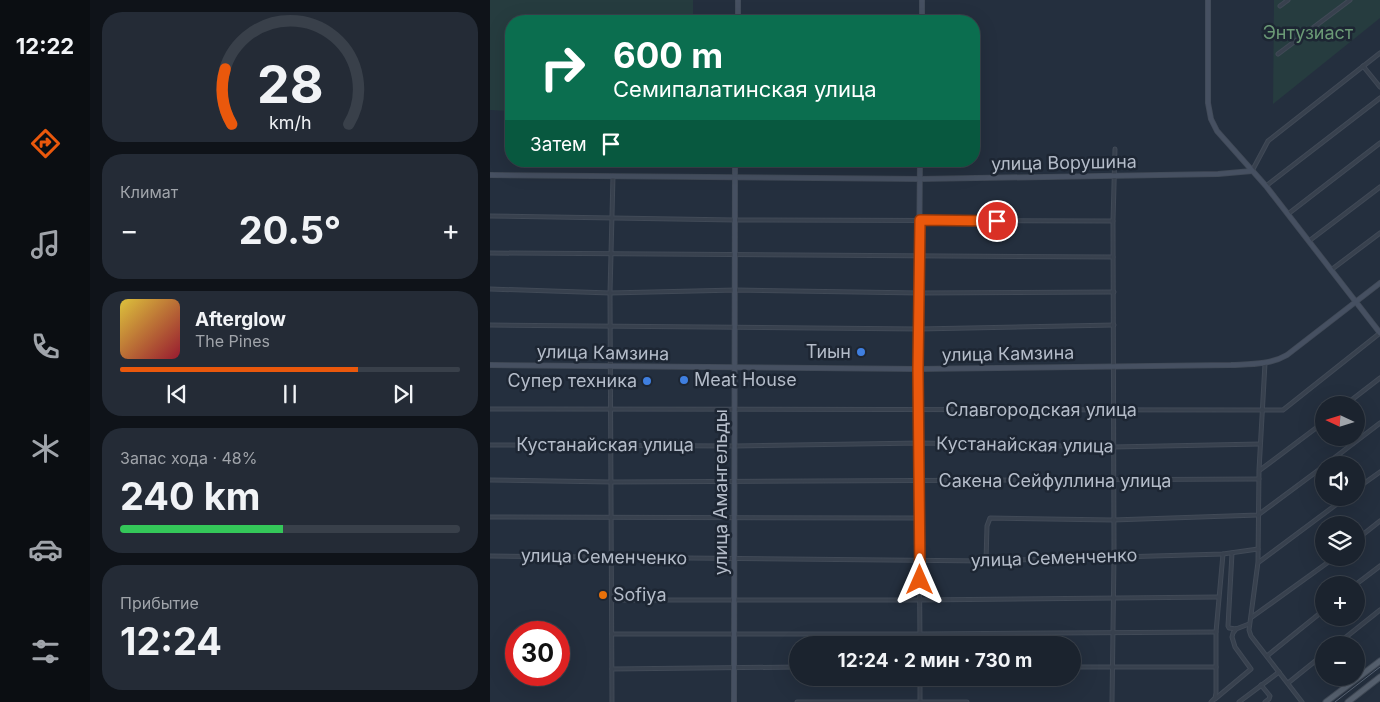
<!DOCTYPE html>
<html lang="ru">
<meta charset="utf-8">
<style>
body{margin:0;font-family:Inter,sans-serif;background:#242b36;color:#f1f3f6;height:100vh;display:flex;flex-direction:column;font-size:19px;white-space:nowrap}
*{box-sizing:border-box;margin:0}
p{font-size:16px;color:#a0a4aa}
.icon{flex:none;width:28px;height:28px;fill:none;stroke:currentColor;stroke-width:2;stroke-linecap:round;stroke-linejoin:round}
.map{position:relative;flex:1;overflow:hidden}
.panel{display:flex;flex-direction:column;gap:12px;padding:12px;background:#0f1319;width:400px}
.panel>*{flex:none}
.banner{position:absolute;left:15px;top:15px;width:475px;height:152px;border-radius:20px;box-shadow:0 5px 20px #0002,0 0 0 1px #39404a;background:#0b6e4f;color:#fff;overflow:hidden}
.needle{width:32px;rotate:274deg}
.tools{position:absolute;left:825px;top:396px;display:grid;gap:10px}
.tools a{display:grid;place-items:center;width:50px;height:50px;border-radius:50%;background:#1b232e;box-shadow:0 5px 20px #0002,0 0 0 1px #39404a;font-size:25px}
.speed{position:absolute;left:15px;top:621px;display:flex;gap:10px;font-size:25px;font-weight:700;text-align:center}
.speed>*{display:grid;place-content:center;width:65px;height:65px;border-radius:50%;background:#1b232e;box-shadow:0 5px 20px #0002,0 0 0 1px #39404a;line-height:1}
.speed .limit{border:8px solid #d22;background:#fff;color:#111}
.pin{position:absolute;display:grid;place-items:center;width:42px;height:42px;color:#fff;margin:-21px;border:2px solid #fff;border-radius:50%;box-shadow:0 1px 5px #0007}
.me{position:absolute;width:55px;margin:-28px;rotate:0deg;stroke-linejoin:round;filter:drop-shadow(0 0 4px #0008)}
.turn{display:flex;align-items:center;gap:18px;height:105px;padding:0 25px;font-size:22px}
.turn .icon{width:65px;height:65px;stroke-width:2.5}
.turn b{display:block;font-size:35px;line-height:42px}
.then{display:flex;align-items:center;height:48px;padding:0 25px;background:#0003;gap:10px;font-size:19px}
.big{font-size:38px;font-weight:700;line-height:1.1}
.panel .card{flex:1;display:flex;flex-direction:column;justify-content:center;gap:8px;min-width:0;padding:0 18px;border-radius:20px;background:#242b36}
.panel .dial{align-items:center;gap:0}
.dial svg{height:130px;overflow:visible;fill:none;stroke:#39404a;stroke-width:7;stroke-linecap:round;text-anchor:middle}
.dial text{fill:#f1f3f6;stroke:none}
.song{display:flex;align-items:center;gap:15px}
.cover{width:60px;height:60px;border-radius:8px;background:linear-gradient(135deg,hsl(50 70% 55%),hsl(350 70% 35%))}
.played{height:5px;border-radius:2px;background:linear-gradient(90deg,#ea580c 70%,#39404a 70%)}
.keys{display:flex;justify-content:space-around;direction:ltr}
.heat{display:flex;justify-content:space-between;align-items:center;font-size:28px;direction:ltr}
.charge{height:8px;border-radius:4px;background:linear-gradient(90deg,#34c759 48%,#39404a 0)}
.trip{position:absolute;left:299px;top:636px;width:292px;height:50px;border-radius:25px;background:#1b232e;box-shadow:0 5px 20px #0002,0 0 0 1px #39404a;font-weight:700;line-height:50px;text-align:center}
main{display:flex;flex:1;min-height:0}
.menu{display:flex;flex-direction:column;width:90px;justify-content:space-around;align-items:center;background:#0b0e12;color:#a0a4aa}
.menu .icon{width:35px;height:35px}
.menu .on{color:#ea580c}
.menu b{font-size:22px;color:#f1f3f6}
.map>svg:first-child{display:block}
.green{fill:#263c3f}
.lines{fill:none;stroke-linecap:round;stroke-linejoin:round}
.street-casing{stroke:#414a57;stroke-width:5}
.secondary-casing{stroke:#414a57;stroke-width:6}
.primary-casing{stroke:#414a57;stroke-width:7}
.street{stroke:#38414e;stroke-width:3}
.secondary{stroke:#465061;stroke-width:4.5}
.primary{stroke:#56606e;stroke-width:5}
.tram{stroke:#5a6575;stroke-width:1}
.route-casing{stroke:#983908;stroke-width:12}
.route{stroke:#ea580c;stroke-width:9}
.shop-dot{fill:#3f7fe0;stroke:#1d2633;stroke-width:2}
.food-dot{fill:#e8710a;stroke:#1d2633;stroke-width:2}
.labels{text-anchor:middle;stroke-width:5;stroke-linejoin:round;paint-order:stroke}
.park-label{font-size:18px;fill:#6b9a76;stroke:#1d2633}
.street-label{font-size:18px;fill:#b4bcc9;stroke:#1d2633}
.poi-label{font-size:18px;fill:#b4bcc9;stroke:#1d2633;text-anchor:end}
</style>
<main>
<nav class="menu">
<b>12:22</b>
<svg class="icon on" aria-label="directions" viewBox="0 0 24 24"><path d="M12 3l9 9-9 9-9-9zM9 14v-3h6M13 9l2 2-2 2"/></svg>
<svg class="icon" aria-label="music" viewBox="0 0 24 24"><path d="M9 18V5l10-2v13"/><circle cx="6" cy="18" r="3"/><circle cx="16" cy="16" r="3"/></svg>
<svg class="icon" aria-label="phone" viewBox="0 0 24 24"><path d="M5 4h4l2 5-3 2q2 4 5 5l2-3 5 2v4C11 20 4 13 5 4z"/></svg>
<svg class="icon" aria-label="climate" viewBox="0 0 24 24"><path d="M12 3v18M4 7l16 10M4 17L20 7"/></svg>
<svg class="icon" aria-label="car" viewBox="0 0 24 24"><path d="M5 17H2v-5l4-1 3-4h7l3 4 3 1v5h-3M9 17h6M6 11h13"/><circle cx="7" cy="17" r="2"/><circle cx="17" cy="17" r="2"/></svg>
<svg class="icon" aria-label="filters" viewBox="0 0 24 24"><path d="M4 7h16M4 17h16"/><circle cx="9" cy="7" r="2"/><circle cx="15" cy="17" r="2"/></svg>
</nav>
<section class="panel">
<div class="card dial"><svg viewBox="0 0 100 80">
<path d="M14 69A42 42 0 1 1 86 69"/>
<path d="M14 69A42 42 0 0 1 10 35" stroke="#ea580c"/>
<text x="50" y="56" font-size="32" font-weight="700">28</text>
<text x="50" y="72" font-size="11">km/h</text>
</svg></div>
<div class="card"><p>Климат</p>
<div class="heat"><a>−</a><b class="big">20.5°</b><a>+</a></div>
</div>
<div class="card">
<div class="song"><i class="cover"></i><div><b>Afterglow</b><p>The Pines</p></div></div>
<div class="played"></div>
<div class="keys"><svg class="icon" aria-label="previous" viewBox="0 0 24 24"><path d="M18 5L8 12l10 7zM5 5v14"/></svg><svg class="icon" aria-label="pause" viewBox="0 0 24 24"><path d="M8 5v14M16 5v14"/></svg><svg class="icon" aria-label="next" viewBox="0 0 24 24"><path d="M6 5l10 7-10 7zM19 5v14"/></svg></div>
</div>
<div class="card"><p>Запас хода · 48%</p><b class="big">240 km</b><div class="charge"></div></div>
<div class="card"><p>Прибытие</p><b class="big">12:24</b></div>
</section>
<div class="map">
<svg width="890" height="702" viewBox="0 0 890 702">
<rect width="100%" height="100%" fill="#242f3e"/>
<!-- green -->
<g class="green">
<path d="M0,0H203V21H21V111L0,110Z"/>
<path d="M784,0H890V18L783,104Z"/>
</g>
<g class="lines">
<defs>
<g id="street">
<path d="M790,6L798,0"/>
<path d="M788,54L860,0"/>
<path d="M873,66L890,87"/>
<path d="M762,171L778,141L890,53"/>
<path d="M776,186L890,98"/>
<path d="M798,214L890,143"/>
<path d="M0,216L245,220L623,221"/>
<path d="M819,241L890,187"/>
<path d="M0,253L623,257"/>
<path d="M841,270L890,233"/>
<path d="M0,289L120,293L246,290L429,293L624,292"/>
<path d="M0,325L429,329L624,325"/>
<path d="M775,363L769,470L768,562L759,630L761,636L812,702"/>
<path d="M428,369L430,645"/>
<path d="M855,405L890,378"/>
<path d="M0,409L793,410L890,333"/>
<path d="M0,445L245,446L430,443L623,447L770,444"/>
<path d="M835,465L890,423"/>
<path d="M770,470L834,422"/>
<path d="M0,480L121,482L769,479"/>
<path d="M866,489L890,472"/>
<path d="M0,517L430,518"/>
<path d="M866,540L890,521"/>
<path d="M742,553L738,626L739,628L746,629L759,624"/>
<path d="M0,556L496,561L733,554L768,549"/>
<path d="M496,561L497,526L500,518L623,520L768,515L834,466"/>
<path d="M769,562L855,498"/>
<path d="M865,585L890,566"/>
<path d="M122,600H430L728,597"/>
<path d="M762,617L844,558"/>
<path d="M122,634H430L726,632"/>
<path d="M846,645L890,610"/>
<path d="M777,656L834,610"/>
<path d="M582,667H726"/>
<path d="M122,669L308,667"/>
<path d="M430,678V702"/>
<path d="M798,683L834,654"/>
<path d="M771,685L780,696L779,699L775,702"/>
<path d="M725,699L761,669L745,647L742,637L743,633L746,629"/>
<path d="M122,702L120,293L123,176"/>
<path d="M307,702H477"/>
<path d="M622,702L624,556L623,221L625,149"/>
<path d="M721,702L725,698L726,693V632L733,554"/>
<path d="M749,702L789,672"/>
</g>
<g id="secondary">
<path d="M718,0V103L721,119L727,131L776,186L890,333"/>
<path d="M248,21V0"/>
<path d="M432,21V0"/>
<path d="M0,175L430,179L728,174L762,171"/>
<path d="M0,365L428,369L741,365C760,364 780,365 797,355L890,283"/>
<path d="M428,369L430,161"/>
<path d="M244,702L245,161"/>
</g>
<g id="primary">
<path d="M836,702L890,661"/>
<path d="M858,702L890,677"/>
</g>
</defs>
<!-- street casing -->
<use href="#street" class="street-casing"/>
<!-- secondary casing -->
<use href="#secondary" class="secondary-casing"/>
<!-- primary casing -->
<use href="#primary" class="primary-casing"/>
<!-- street -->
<use href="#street" class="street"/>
<!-- secondary -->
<use href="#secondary" class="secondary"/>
<!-- primary -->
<use href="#primary" class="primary"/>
<!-- tram -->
<path class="tram" d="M845,702L890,667"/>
</g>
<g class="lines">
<defs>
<path id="route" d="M430,580L428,369L430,220L507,221"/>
</defs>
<!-- route casing -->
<use href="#route" class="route-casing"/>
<!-- route -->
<use href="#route" class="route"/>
</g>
<!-- markers -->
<g class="shop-dot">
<circle cx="371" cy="352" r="5"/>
<circle cx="194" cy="380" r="5"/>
<circle cx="157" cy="381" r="5"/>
</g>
<circle class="food-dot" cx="113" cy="595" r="5"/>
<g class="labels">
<!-- park labels -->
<g class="park-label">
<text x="818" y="39">Энтузиаст</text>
</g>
<!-- street labels -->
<g class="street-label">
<text transform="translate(574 163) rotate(-1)" y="6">улица Ворушина</text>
<text transform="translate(113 353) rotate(1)" y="6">улица Камзина</text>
<text transform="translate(518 354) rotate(-1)" y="6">улица Камзина</text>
<text x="551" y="416">Славгородская улица</text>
<text x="115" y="451">Кустанайская улица</text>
<text transform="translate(535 445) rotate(1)" y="6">Кустанайская улица</text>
<text x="565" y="487">Сакена Сейфуллина улица</text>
<text transform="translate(231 492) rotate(-90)" y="6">улица Амангельды</text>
<text transform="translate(114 557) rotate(1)" y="6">улица Семенченко</text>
<text transform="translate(564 558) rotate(-2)" y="6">улица Семенченко</text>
</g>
<!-- poi labels -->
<g class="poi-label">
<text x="361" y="358">Тиын</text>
<text x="204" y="386" text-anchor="start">Meat House</text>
<text x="147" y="387">Супер техника</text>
<text x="123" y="601" text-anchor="start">Sofiya</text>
</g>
</g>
</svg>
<div class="tools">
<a><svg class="needle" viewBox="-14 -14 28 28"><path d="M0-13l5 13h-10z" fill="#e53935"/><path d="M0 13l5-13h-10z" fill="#a0a4aa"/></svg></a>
<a><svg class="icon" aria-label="sound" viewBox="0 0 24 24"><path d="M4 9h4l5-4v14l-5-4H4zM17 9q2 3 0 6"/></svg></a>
<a><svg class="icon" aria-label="layers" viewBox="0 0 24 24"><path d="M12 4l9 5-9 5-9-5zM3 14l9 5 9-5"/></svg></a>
<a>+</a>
<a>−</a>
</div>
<div class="speed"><div class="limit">30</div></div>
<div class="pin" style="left:507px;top:221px;background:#d93025"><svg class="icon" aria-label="arrive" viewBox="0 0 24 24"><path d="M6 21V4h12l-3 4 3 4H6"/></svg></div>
<svg class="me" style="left:430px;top:580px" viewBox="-20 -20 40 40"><path d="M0-17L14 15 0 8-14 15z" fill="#ea580c" stroke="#fff" stroke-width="4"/></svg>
<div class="trip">12:24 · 2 мин · 730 m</div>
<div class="banner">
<div class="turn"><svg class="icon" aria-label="right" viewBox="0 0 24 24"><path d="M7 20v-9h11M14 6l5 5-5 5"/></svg><div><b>600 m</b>Семипалатинская улица</div></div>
<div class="then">Затем<svg class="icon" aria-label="arrive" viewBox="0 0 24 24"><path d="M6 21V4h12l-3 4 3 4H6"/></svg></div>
</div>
</div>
</main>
